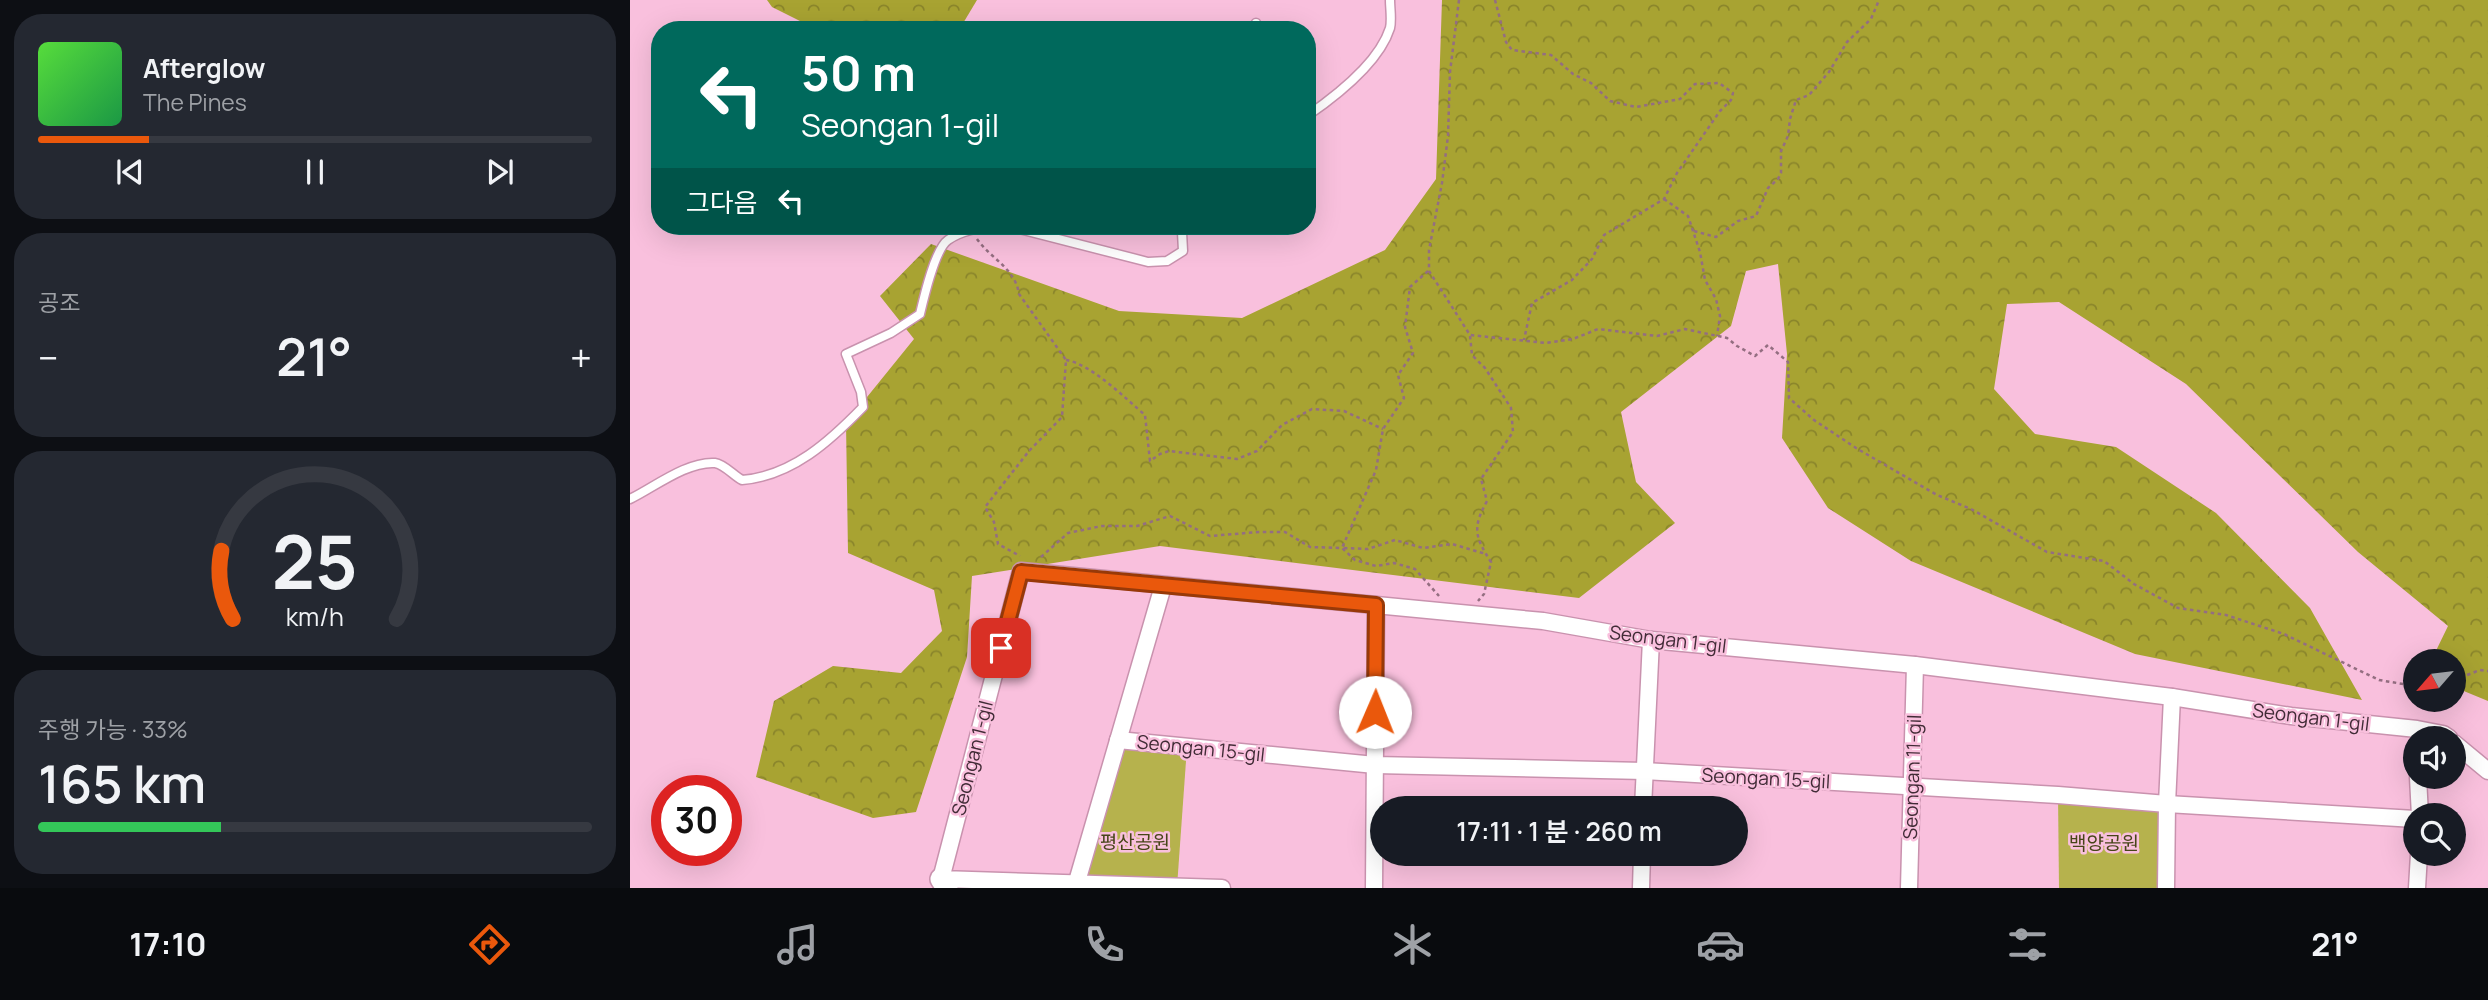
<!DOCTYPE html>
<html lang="ko">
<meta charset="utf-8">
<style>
body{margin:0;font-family:Manrope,"Noto Sans KR",sans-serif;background:#242831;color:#f1f3f6;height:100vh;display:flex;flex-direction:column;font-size:26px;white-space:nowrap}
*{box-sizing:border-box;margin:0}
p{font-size:23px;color:#9ea1a6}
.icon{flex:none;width:38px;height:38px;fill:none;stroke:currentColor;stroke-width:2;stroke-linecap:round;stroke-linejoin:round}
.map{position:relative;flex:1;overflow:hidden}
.panel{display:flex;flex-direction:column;gap:14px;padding:14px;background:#0d0f14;width:630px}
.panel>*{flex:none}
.banner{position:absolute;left:21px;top:21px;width:665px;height:214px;border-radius:28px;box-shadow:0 7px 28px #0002;background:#00695c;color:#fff;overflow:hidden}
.needle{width:46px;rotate:242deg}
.fabs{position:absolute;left:1773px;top:649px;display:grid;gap:14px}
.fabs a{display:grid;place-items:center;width:63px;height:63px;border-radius:50%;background:#171b24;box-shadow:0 7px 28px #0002;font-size:35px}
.speed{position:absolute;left:21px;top:775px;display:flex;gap:14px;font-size:35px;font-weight:700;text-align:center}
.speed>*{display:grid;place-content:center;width:91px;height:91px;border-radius:50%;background:#171b24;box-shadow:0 7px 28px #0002;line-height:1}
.speed .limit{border:10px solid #d22;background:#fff;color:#111}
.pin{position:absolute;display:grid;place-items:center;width:60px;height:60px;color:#fff;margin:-30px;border-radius:14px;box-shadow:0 4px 10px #0006}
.me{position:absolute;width:77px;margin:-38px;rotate:1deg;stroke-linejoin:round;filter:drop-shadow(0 0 5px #0008)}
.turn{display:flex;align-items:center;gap:24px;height:147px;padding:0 35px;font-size:32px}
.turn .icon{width:91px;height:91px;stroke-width:2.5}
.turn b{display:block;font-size:49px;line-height:60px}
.then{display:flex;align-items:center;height:66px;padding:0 35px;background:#0003;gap:14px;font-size:26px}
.big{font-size:52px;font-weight:600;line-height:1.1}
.panel .card{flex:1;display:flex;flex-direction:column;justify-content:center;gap:10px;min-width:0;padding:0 24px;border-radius:28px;background:#242831}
.panel .dial{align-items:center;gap:0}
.dial svg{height:182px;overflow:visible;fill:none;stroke:#363941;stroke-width:7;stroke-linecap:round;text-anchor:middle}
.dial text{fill:#f1f3f6;stroke:none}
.song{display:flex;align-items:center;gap:21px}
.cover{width:84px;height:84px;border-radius:10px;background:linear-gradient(135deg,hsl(110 70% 55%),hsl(140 70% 35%))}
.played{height:7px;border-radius:4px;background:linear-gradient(90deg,#ea580c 20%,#363941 20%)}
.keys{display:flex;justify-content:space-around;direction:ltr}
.heat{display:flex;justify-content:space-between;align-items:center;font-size:38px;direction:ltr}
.charge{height:10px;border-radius:5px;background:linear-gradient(90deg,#34c759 33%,#363941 0)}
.trip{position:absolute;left:740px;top:796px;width:378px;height:70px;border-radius:35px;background:#171b24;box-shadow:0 7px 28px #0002;font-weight:600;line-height:70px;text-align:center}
.tab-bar{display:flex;height:112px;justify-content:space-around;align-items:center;background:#090b0e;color:#9ea1a6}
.tab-bar .icon{width:49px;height:49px}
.tab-bar .on{color:#ea580c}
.tab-bar b{font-size:32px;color:#f1f3f6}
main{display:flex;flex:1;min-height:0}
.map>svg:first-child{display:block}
.forest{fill:url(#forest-crowns)}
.green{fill:#b6b24d}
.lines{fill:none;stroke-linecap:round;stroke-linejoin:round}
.lane-casing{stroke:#c992ae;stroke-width:11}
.street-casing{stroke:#c992ae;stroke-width:19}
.secondary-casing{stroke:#c992ae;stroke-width:24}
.path{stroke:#946e81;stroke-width:2.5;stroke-dasharray:3.5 3.5;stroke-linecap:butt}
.lane{stroke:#fff;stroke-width:8}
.street{stroke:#fff;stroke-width:16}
.secondary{stroke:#fff;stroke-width:21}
.route-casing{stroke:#983908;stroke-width:18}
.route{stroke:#ea580c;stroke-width:12}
.labels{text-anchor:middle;stroke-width:5;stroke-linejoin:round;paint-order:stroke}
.street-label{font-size:19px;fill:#412b36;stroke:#f9c0dd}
.park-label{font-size:19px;fill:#474518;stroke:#f9c0dd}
</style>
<main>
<section class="panel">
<div class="card">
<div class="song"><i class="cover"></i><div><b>Afterglow</b><p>The Pines</p></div></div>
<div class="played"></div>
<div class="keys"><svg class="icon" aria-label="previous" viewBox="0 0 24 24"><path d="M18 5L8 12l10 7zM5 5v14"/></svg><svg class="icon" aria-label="pause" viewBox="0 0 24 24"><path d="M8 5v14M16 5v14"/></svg><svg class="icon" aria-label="next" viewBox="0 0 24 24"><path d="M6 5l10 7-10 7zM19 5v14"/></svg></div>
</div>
<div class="card"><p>공조</p>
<div class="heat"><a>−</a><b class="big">21°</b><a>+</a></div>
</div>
<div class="card dial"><svg viewBox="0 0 100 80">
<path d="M14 69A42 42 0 1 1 86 69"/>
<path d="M14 69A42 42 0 0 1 9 39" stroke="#ea580c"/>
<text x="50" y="56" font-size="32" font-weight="700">25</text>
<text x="50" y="72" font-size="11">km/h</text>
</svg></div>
<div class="card"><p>주행 가능 · 33%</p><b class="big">165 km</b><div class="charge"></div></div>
</section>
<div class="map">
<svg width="1858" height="888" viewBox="0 0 1858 888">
<defs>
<pattern id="forest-crowns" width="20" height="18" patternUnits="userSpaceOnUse" patternTransform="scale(1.75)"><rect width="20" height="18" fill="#a8a332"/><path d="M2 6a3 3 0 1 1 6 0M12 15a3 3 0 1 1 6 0" fill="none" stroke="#8a852b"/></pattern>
</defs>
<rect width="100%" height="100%" fill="#f9c0dd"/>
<!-- forest -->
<g class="forest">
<path d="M137,0H347L329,30H188L142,7Z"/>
<path d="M812,0H1858V701L1824,687V662L1801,661L1818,626L1728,552L1556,384L1429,302L1377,304L1364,389L1405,434L1486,447L1586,513L1680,608L1732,700L1505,654L1281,561L1198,508L1152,438L1157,354L1148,264L1116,271L1101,326L991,412L1006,482L1045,523L949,598L530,546L342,576L337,657L286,812L243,818L126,777L144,701L203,666L271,673L312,631L304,590L218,553L216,423L284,339L250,296L301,244L489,311L612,318L755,250L806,179Z"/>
</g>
<!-- green -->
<g class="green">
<path d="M488,740L557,747L547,887L446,885Z"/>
<path d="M1428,795L1537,804L1536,888H1429Z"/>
</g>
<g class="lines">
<defs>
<g id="lane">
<path d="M626,23V30"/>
<path d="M677,116C706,96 749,63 760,28C762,20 760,8 760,0"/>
<path d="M378,226L518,262L537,261L553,251L552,232L547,226"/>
<path d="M0,499C23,488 57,461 85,463C94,464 104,476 112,480C162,476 200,441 233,407L231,392L216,354L261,333L290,314C294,297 305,249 318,240C332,230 349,228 366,226"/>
</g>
<g id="street">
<path d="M488,740L745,765L1014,771L1428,795L1537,804L1785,819"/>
<path d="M1824,743L1858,771"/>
<path d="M1788,777L1790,816"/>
<path d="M1013,808L1021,640"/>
<path d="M446,885L533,586"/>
<path d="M592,888L311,879L391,571L913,621L1021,640L1285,665L1542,697L1661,716L1787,729L1813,734L1819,738"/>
<path d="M744,888L746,605"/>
<path d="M1011,888L1012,854"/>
<path d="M1279,888L1285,665"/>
<path d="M1536,888L1537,804L1542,697"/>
<path d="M1787,888L1789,854"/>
</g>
<path id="secondary" d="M311,879L317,888"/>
</defs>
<!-- lane casing -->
<use href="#lane" class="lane-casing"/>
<!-- street casing -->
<use href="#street" class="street-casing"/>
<!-- secondary casing -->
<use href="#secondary" class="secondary-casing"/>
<!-- path -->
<g class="path">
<path d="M829,0L820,72L818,136L812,183L799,250V271L840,335L916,343L943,339L968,329L1027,336L1055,329L1097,338L1107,346L1125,356L1138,345L1158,362L1159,398L1184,420L1226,448L1307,495L1341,509L1417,552L1474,561L1504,584L1548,608L1596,615L1654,634L1749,680L1785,686"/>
<path d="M865,0L876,42L882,50L921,55L943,74L961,83L980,101L1006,107L1050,99L1065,84L1089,83L1103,93L1101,100L1090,111L1047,173L1034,199L974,235L962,259L942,280L902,303L894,340"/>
<path d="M1034,199L1058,216L1070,252L1075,280L1086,299L1090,316L1087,336"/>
<path d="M1064,231L1086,237L1108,221L1126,216L1138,188L1148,179L1151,173V151L1158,136L1160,119L1166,100L1179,95L1199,72L1217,42L1241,19L1249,0"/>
<path d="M347,239C361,259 385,268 389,294L436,360L432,417L399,451L355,507L364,522L368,544L390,556"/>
<path d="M798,271L780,287L775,327L783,353L768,375L774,398L753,429L746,470L712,548L738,549L765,540L793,548L822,544L856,554"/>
<path d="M840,336L842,355L855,368L881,408L883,432L851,479L857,501C842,528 845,537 861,562L854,594L848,601"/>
<path d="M436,360C461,364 495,398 515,415L520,461L530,454L539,451L607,459L627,451L652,425L682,409L714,411L753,429"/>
<path d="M411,557L438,533L472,526H507L540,516L580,536L629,532H655L680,547L712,548L725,560L746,566L764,563L785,569L809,596"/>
<path d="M1824,680L1850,670L1858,671"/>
</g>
<!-- lane -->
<use href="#lane" class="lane"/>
<!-- street -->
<use href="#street" class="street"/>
<!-- secondary -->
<use href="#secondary" class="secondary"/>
</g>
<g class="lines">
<defs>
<path id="route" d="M371,648L391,572L746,605L745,712"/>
</defs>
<!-- route casing -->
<use href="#route" class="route-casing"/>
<!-- route -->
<use href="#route" class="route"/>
</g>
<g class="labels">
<!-- street labels -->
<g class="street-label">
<text transform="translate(1038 639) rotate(7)" y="7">Seongan 1-gil</text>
<text transform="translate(1681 717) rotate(7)" y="7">Seongan 1-gil</text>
<text transform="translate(571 748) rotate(6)" y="7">Seongan 15-gil</text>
<text transform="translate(342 758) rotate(-76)" y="7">Seongan 1-gil</text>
<text transform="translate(1282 777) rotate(-88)" y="7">Seongan 11-gil</text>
<text transform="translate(1136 778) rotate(3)" y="7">Seongan 15-gil</text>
</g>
<!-- park labels -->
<g class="park-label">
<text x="505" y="849">평산공원</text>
<text x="1474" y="850">백양공원</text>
</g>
</g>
</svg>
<div class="fabs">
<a><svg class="needle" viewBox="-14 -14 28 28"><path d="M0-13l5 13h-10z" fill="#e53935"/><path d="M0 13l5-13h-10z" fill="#9ea1a6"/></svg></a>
<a><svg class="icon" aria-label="sound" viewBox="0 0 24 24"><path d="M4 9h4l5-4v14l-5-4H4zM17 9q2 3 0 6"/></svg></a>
<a><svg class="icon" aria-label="search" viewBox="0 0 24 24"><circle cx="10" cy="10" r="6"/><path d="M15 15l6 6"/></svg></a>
</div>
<div class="speed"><div class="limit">30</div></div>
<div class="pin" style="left:371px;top:648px;background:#d93025"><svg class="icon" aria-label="arrive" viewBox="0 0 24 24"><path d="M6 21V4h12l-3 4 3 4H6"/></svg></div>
<svg class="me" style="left:745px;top:712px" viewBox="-20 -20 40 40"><circle r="19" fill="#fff"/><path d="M0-13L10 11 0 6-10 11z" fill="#ea580c"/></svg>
<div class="trip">17:11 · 1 분 · 260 m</div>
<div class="banner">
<div class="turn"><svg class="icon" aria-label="left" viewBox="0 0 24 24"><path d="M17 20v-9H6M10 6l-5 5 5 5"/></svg><div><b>50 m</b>Seongan 1-gil</div></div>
<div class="then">그다음<svg class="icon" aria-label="left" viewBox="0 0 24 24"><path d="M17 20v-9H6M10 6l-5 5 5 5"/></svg></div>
</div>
</div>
</main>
<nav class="tab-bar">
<b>17:10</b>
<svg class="icon on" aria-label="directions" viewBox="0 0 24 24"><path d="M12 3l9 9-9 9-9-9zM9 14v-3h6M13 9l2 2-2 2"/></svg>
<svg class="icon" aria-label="music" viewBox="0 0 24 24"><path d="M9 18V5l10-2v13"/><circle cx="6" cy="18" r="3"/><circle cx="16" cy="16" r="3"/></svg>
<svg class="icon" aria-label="phone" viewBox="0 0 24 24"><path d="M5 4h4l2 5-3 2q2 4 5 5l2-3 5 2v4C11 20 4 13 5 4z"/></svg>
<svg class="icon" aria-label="climate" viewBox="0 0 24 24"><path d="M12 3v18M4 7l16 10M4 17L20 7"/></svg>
<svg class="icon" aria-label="car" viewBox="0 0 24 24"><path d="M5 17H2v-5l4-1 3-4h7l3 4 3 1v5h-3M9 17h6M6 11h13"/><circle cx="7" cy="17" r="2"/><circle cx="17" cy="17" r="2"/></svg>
<svg class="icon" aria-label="filters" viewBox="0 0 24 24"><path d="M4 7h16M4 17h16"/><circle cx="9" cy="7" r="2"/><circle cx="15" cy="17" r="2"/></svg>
<b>21°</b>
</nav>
